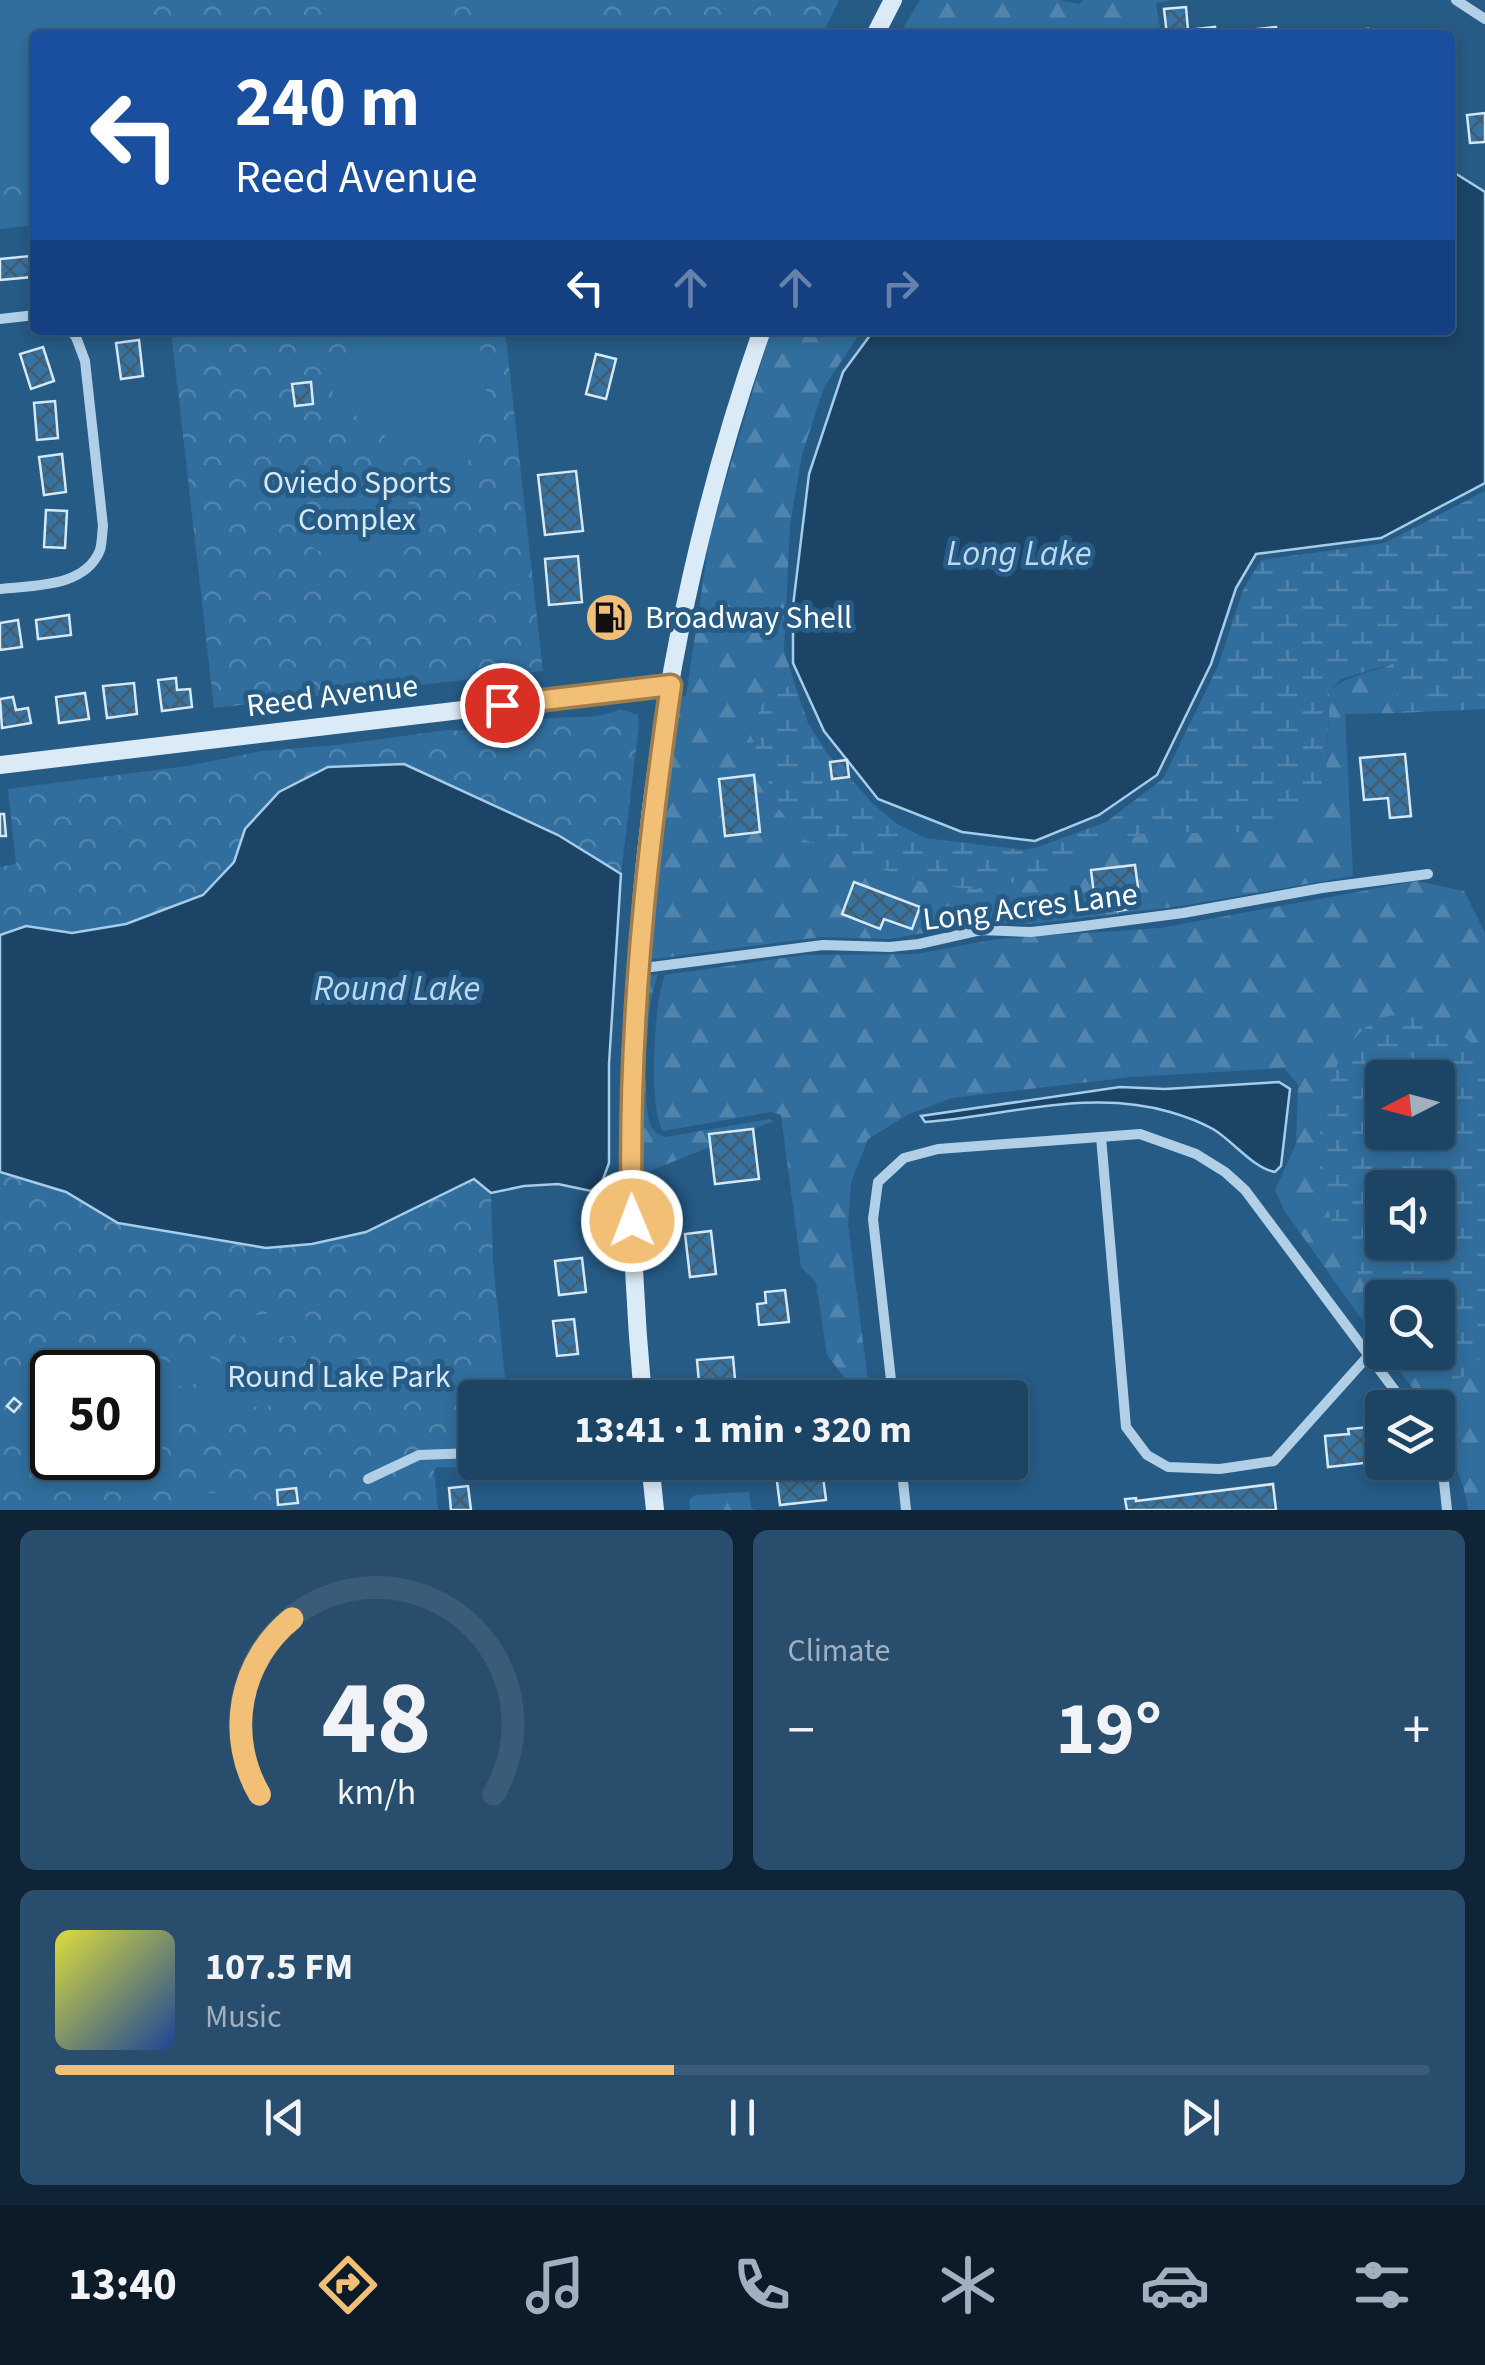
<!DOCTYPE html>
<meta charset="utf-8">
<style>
body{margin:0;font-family:"Source Sans 3",sans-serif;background:#294e6d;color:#f1f3f6;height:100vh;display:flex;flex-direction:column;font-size:38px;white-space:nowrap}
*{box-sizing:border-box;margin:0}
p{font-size:32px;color:#a0b0bf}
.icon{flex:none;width:55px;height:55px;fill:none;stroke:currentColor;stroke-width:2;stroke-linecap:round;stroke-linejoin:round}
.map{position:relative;height:1510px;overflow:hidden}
.side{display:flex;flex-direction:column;gap:20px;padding:20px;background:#0f2537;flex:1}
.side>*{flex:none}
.top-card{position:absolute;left:30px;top:30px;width:1425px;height:305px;border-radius:10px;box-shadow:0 5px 15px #0003,0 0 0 2px #3a5c78;background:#1a4fa0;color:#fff;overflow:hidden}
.needle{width:65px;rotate:264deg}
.tools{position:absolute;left:1365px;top:1060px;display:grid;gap:20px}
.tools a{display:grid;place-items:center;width:90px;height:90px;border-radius:10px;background:#1c4464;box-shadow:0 5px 15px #0003,0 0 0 2px #3a5c78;font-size:50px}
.speed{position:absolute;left:30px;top:1350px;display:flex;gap:20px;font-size:50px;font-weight:700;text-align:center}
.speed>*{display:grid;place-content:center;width:130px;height:130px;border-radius:50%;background:#1c4464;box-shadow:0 5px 15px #0003,0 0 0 2px #3a5c78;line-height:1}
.speed .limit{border:5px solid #111;border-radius:15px;background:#fff;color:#111}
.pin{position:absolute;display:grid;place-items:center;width:85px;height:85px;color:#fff;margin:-42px;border:5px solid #fff;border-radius:50%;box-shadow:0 2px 10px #0007}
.me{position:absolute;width:110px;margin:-55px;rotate:359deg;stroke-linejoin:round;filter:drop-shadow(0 0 8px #0008)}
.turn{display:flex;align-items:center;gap:35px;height:210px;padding:0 40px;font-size:45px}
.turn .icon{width:130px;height:130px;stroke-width:2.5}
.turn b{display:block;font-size:70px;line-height:85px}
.lanes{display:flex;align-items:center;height:95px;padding:0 40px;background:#0003;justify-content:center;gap:50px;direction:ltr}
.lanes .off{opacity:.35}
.big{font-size:75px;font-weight:700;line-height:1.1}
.side .widget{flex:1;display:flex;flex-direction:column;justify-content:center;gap:15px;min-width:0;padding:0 35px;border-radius:15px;background:#294e6d}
.side .dial{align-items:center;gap:0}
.dial svg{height:260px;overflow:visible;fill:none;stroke:#3a5c78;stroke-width:7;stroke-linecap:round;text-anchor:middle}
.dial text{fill:#f1f3f6;stroke:none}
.song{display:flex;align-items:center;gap:30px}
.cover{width:120px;height:120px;border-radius:15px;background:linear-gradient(135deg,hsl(60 70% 55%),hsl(220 70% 35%))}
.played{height:10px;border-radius:5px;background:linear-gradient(90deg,#f1bf76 45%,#3a5c78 45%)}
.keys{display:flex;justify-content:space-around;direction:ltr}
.heat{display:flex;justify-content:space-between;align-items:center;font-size:55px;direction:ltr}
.side .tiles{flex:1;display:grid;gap:20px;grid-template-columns:1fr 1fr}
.widget:last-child{grid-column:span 2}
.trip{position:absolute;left:458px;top:1380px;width:570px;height:100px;border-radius:10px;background:#1c4464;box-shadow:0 5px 15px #0003,0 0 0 2px #3a5c78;font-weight:700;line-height:100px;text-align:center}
.menu{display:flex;height:160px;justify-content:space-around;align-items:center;background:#0b1b28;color:#a0b0bf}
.menu .icon{width:70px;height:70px}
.menu .active{color:#f1bf76}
.menu b{font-size:45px;color:#f1f3f6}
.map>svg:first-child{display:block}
.forest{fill:url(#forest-firs);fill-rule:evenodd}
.wetland{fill:url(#wetland-marsh);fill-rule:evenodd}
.park{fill:url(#park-crowns);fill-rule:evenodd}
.pitch{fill:#316e9d}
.water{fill:#1b4466;stroke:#a5cce9;stroke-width:2.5}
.building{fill:url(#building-cross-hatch);stroke:#d4e8f6;stroke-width:2.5}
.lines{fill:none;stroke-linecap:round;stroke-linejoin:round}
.street{stroke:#b1d0e8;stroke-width:10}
.secondary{stroke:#dbeaf7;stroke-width:18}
.route-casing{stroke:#9d7c4d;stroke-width:25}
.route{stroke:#f1bf76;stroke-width:18}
.labels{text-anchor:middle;stroke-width:10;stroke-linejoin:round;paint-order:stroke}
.park-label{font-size:32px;fill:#d4e8f6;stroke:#265b86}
.poi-label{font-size:32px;fill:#fff;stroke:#265b86;text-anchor:start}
.street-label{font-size:32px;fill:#fff;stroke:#265b86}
.water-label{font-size:35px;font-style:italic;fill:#bcdaef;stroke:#265b86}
</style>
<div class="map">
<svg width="1485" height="1510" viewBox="0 0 1485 1510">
<defs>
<pattern id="forest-firs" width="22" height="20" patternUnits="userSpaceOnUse" patternTransform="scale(2.5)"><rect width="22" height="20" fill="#316e9d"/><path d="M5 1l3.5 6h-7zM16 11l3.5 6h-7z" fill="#5084ac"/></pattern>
<pattern id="wetland-marsh" width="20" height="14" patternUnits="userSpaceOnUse" patternTransform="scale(2.5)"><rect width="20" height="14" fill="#316e9d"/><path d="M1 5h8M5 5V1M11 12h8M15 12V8" fill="none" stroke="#5084ac"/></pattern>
<pattern id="park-crowns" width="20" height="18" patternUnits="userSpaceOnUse" patternTransform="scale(2.5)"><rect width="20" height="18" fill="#316e9d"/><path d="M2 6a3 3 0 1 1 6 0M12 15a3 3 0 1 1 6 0" fill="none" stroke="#5084ac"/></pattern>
<pattern id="building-cross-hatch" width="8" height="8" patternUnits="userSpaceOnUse" patternTransform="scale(2.5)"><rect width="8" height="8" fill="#3673a2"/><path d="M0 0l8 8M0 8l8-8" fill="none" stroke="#435c6e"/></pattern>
</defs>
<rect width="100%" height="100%" fill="#265b86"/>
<!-- forest -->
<g class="forest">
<path d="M920,0H1058L1080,4L1083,0H1172L1156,3L1161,35H899Z"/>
<path d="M771,330H862L824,387L802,455L790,525L784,650L794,682L763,702L750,732L778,808L850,860L938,886L973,889L1056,876L1102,841L1170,831L1222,835L1261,829L1315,803L1326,770L1330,691C1347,674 1373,673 1394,663L1398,713L1345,714L1353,876L1181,906L1075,919L1030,924L979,923L890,939L822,937L646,960L658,832L678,697L686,696L710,534Z"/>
<path d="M1417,881L1464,891L1485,933V1510H1468C1465,1474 1438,1442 1438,1408L1427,1407L1386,1353L1438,1352V1298H1382V1348L1284,1210L1275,1190L1296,1144L1298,1085L1284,1068L1132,1077L952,1098L909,1114L868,1139L851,1183L848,1224L870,1397L858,1395L827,1355L816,1282L801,1267L781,1115L771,1112L663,1131C648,1108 654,1002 665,975L804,955L916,954L997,939L1160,928ZM1382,1078H1438V1132H1382ZM1382,1188H1438V1242H1382Z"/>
<path d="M658,974C646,1003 642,1089 649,1120C651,1130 657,1134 665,1137L770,1119L774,1121L640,1175V1063L645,976Z"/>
<path d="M749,1492L751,1508L755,1510H690L689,1500L695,1495Z"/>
</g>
<!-- wetland -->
<g class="wetland">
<path d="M1485,491V709L1398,713L1394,663L1341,679L1330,691L1326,770L1315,803L1261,829L1222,835L1170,831L1102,841L1056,876L973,889L938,886L850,860L803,839L778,808L750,732L763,702L794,682L808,723L827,753L873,804L897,824L925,838L1024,850L1038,847L1106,822L1163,779L1218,666L1243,590L1261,560L1385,543Z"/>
<path d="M1426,1014L1467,1039L1485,1062V1352L1466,1376L1433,1384L1411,1353L1438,1352V1298H1382V1312C1362,1282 1343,1249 1330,1216C1308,1159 1319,1049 1379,1019C1391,1013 1412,1015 1426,1014ZM1382,1078H1438V1132H1382ZM1382,1188H1438V1242H1382Z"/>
</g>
<!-- park -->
<g class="park">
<path d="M0,0H839L822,35H35V225L0,229Z"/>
<path d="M171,330H505L543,671L214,708Z"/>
<path d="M620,709L638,715L639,724L621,874L558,835L404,764L245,829L234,862L203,895L126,924L72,933L26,926L0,935V867L16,864L8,789L187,766L262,751L338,745L447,730C482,733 515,720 550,718C575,716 596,720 620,709Z"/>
<path d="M0,1172L66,1192L118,1223L266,1248L457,1189L474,1179L491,1193L493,1262L507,1397L475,1398V1462L514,1463L515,1468L437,1467L434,1470L438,1510H0ZM52,1372H138V1458H52Z"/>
</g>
<!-- pitch -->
<g class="pitch">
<path d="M0,0H153L147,35H35V168L0,181Z"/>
<path d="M317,0H453L457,35H357L336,23Z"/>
<path d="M493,0H610C579,43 544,35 496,35Z"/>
<path d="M381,330H472C489,357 491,415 478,444C471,458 461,471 453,484L333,399L332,381Z"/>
<path d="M366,468L429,521C392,575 351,577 299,538L349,470Z"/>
<path d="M296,1310L297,1315L305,1314L307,1328L299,1329V1335L246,1341L245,1336L236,1337L235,1323L243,1322V1317Z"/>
<path d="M300,1343L301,1348L310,1347L311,1360L303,1362V1367L250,1374L249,1369L240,1370L239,1356L247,1355V1349Z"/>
<path d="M210,1357L211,1363L220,1362L221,1375L213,1377V1382L160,1388L159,1383L150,1384L149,1370L157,1369V1364Z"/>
<path d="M304,1376L305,1381L314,1380L315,1394L307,1395V1401L254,1407L253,1402L245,1403L243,1389L251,1388V1382Z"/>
<path d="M214,1391L215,1397L224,1396L225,1409L217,1411V1416L164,1423L163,1417L155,1418L153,1405L161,1404V1398Z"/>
<path d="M241,1491L242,1510H179L178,1495Z"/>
</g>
<!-- water -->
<g class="water">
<path d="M1450,170L1485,192V483L1381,538L1256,554L1236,588L1211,664L1157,775L1099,815L1035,841L962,832L878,799L824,731L793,663V606L809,474L843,372L874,330H1450Z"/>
<path d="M404,764L558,835L621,874L609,1064V1163L602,1182L591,1191L558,1184L524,1186L491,1193L474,1179L366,1232L312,1244L266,1248L118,1223L66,1192L0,1172V935L26,926L72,933L126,924L203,895L234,862L245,829L279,792L328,767Z"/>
<path d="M1279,1082L1290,1089L1281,1166L1275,1172C1253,1168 1233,1141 1213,1129C1200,1122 1184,1116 1170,1112C1090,1088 1005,1116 925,1122L921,1116L1120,1087L1165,1089Z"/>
</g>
<!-- building -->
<g class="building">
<path d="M1186,7L1188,30L1215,27L1216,35H1167L1164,9Z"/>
<path d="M1276,27L1277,35H1229L1228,32Z"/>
<path d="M1368,29L1369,35H1345L1344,32Z"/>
<path d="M1485,113V142L1470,143L1467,115Z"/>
<path d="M30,256L32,277L0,280V259Z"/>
<path d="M139,340L143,376L121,379L116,343Z"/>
<path d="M43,347L54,381L31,389L20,354Z"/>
<path d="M596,354L616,359L606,399L586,394Z"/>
<path d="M311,382L313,404L295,406L292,384Z"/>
<path d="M55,401L58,438L37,440L34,403Z"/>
<path d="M62,454L66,492L44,495L39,457Z"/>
<path d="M576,471L583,531L545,535L538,475Z"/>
<path d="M46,510L67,511L65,548L44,547Z"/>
<path d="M578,556L582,602L549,605L545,559Z"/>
<path d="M69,615L71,635L38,639L36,620Z"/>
<path d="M18,620L22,647L0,650V623Z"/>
<path d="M176,678L177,690L190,689L192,707L162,711L158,680Z"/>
<path d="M134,683L137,714L107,718L103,686Z"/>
<path d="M85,693L89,719L59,723L56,697Z"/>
<path d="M13,697L16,710L28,708L31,723L2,728L0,699Z"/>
<path d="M1405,754L1411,816L1390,818L1388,798L1364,800L1360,758Z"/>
<path d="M847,760L849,777L832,779L830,762Z"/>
<path d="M754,775L760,832L725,836L719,779Z"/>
<path d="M0,814H4L6,836H0Z"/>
<path d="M1135,865L1138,887L1126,889L1128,909L1118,911L1116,901L1095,903L1091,870Z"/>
<path d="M854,882L920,907L912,929L884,919L880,929L842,914Z"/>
<path d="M753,1129L759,1179L715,1184L709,1134Z"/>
<path d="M711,1231L716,1274L690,1277L685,1234Z"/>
<path d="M582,1258L586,1292L559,1295L555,1261Z"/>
<path d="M785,1290L789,1322L759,1325L757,1304L766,1303L765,1292Z"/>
<path d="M574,1319L578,1354L557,1356L553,1321Z"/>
<path d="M733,1357L735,1379L724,1380L726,1398H707L705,1382L699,1383L697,1360Z"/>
<path d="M589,1388L590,1398H565L564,1391Z"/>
<path d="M14,1398L21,1404L14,1412L7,1406Z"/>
<path d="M1379,1426L1382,1461L1328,1467L1325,1436L1349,1434L1348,1429Z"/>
<path d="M822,1469L826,1500L780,1505L776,1474Z"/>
<path d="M1273,1484L1276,1510H1127L1125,1499L1136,1498V1501Z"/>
<path d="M468,1486L471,1510H451L449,1488Z"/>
<path d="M296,1488L298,1503L278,1505L277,1490Z"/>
</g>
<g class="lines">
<!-- street -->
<g class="street">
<path d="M1456,0L1485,19"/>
<path d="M0,319L35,315"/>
<path d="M0,589C33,585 85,588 100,550C102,544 102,533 103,526L85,361L76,337L70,330"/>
<path d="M636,969L823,945L890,947L919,944L981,930L1031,932L1076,927L1183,913L1322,888L1428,874"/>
<path d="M1101,1137L1126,1427L1147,1455L1168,1467L1220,1469L1274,1461L1369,1355"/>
<path d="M893,1398L873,1219L878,1182L904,1158L938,1149L1140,1134L1196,1154L1225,1172L1245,1190L1408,1408"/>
<path d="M901,1462L906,1510"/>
<path d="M1436,1462L1444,1482L1447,1510"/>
<path d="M368,1479L419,1455L475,1453"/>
</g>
<!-- secondary -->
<g class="secondary">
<path d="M875,35L893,0"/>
<path d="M0,765L671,685"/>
<path d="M643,1398C610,1041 643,669 762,330"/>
<path d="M650,1462L655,1510"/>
</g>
</g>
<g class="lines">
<defs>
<path id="route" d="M502,705L671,685C645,865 627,1039 632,1221"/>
</defs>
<!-- route casing -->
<use href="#route" class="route-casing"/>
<!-- route -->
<use href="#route" class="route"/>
</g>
<!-- icons -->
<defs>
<symbol id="fuel-disc" viewBox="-11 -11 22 22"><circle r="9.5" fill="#f1bf76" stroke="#265b86"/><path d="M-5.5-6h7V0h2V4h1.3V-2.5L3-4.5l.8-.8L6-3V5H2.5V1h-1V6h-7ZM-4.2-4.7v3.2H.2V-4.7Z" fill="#111"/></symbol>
</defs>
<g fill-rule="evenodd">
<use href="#fuel-disc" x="582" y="590" width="55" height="55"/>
</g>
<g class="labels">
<!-- park labels -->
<g class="park-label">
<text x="357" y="493">Oviedo Sports<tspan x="357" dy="37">Complex</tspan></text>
<text x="339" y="1387">Round Lake Park</text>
</g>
<!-- poi labels -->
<g class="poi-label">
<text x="645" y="628">Broadway Shell</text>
</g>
<!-- street labels -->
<g class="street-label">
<text transform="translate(332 695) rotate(-7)" y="11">Reed Avenue</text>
<text transform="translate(1030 906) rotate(-7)" y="11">Long Acres Lane</text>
</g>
<!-- water labels -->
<g class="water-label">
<text x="1019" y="565">Long Lake</text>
<text x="397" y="1000">Round Lake</text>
</g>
</g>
</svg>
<div class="tools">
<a><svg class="needle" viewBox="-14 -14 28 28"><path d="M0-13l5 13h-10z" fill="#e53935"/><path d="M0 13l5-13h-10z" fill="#a0b0bf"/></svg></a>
<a><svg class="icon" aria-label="sound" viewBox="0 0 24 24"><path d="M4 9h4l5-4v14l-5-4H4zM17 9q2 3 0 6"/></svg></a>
<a><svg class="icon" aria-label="search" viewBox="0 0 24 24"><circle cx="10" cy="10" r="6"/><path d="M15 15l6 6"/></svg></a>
<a><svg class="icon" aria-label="layers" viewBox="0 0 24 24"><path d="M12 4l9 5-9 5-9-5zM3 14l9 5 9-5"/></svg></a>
</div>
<div class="speed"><div class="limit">50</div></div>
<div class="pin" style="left:502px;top:705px;background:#d93025"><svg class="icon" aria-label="arrive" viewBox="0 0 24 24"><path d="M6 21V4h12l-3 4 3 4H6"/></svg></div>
<svg class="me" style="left:632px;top:1221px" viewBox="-20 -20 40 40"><circle r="17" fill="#f1bf76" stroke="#fff" stroke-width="3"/><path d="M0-11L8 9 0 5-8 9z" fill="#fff"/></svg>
<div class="trip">13:41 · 1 min · 320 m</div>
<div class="top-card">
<div class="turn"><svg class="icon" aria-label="left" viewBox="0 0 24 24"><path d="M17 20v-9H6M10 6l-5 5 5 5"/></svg><div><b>240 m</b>Reed Avenue</div></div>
<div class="lanes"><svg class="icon" aria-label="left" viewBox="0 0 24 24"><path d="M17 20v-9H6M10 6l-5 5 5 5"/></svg><svg class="icon off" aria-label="ahead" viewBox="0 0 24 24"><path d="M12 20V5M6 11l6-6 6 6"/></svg><svg class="icon off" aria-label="ahead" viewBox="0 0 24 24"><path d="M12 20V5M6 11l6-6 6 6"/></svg><svg class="icon off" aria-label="right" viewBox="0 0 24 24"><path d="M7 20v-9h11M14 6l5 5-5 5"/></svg></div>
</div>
</div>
<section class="side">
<div class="tiles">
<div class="widget dial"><svg viewBox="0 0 100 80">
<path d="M14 69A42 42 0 1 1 86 69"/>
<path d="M14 69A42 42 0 0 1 24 15" stroke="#f1bf76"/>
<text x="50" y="56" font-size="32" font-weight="700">48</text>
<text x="50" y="72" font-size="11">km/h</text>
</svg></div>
<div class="widget"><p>Climate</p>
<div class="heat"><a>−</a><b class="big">19°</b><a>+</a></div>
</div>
<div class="widget">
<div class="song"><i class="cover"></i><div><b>107.5 FM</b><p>Music</p></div></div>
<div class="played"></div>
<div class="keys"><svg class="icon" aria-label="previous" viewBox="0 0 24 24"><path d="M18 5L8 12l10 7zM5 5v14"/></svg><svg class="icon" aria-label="pause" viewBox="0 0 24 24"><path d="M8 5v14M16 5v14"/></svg><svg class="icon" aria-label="next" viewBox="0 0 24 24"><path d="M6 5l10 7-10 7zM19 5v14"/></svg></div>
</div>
</div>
</section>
<nav class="menu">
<b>13:40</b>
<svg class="icon active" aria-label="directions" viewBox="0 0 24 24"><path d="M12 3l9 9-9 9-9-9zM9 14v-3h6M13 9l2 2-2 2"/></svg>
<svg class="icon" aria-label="music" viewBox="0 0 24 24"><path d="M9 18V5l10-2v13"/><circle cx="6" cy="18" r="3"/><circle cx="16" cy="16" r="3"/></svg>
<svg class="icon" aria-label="phone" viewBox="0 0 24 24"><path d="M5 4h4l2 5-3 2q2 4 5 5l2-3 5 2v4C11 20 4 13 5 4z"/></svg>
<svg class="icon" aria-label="climate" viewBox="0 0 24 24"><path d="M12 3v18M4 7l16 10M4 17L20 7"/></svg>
<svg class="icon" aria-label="car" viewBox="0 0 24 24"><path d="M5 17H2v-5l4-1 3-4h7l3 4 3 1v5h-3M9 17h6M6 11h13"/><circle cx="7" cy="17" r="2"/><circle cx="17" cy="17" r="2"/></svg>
<svg class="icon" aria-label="filters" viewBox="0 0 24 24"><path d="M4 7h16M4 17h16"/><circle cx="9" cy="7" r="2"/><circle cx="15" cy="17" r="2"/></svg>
</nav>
